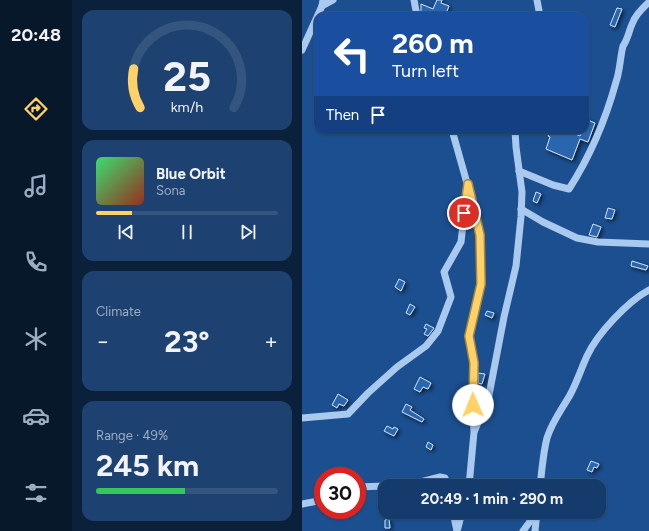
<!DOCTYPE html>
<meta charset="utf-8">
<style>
body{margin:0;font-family:Figtree,sans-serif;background:#1d4271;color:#f1f3f6;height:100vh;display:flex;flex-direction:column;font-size:15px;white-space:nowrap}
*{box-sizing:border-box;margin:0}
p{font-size:13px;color:#9dadc1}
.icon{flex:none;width:22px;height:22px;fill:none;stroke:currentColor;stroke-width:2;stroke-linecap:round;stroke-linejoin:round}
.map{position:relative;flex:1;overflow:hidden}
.drawer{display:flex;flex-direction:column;gap:10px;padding:10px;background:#0b203b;width:230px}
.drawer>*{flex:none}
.guide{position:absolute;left:12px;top:12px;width:275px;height:122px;border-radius:12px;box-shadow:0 1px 3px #0004,0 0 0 1px #33557e;background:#1a4fa0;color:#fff;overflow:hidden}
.speed{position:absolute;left:12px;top:467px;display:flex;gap:8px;font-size:20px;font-weight:700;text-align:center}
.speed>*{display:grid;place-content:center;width:52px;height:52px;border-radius:50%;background:#143b6b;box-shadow:0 1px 3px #0004,0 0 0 1px #33557e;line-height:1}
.speed .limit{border:6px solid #d22;background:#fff;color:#111}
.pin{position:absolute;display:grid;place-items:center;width:34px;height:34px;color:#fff;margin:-17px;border:2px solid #fff;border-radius:50%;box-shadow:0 1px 4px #0007}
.me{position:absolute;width:44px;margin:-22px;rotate:359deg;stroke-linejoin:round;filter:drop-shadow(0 0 3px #0008)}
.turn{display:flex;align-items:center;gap:14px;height:84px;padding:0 12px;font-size:18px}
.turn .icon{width:52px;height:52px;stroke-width:2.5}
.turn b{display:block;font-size:28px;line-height:34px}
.then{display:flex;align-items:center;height:38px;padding:0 12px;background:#0003;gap:8px;font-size:15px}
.big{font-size:30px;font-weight:700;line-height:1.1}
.drawer .card{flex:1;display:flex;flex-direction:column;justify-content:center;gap:6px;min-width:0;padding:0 14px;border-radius:12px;background:#1d4271}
.drawer .dial{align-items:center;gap:0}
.dial svg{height:104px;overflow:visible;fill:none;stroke:#33557e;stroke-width:7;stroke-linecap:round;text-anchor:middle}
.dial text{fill:#f1f3f6;stroke:none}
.song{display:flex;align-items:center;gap:12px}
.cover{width:48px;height:48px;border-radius:6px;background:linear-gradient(135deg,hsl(140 70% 55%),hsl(10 70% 35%))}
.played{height:4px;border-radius:2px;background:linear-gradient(90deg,#ffd166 20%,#33557e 20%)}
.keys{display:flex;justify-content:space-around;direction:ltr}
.heat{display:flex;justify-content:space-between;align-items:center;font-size:22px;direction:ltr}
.charge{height:6px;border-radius:3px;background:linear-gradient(90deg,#34c759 49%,#33557e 0)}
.trip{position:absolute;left:76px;top:479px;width:228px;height:40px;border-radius:12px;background:#143b6b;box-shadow:0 1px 3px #0004,0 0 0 1px #33557e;font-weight:700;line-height:40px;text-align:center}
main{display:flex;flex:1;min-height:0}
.tabs{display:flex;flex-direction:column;width:72px;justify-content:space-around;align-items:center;background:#08182b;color:#9dadc1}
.tabs .icon{width:28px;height:28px}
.tabs .on{color:#ffd166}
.tabs b{font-size:18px;color:#f1f3f6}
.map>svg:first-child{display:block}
.building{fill:#2a66ad;stroke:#cfe3fa;filter:url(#shadow)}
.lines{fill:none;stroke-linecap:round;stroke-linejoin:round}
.minor{stroke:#a9c9ee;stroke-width:7}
.route-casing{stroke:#a68842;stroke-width:10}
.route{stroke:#ffd166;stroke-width:7}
</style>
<main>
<nav class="tabs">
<b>20:48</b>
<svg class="icon on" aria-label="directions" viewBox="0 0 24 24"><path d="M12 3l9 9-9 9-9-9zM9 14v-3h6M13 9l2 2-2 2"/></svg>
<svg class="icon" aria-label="music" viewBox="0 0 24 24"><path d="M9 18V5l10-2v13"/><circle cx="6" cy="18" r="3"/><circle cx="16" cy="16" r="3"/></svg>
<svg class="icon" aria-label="phone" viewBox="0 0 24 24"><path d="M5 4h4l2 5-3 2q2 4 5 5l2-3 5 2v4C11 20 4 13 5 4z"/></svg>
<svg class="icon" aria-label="climate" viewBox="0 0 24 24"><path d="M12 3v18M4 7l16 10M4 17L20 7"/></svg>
<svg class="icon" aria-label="car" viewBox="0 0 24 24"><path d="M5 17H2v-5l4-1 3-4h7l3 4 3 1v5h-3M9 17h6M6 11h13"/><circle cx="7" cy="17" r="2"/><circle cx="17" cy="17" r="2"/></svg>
<svg class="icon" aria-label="filters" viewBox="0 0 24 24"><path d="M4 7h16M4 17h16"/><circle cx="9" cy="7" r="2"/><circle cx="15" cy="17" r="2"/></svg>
</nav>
<section class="drawer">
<div class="card dial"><svg viewBox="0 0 100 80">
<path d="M14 69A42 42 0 1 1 86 69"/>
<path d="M14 69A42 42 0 0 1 9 39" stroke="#ffd166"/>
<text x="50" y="56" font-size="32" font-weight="700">25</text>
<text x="50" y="72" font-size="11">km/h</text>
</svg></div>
<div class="card">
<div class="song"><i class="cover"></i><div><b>Blue Orbit</b><p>Sona</p></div></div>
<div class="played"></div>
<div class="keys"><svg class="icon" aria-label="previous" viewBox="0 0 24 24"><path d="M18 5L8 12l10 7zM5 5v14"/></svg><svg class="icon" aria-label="pause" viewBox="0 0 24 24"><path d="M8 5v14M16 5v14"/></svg><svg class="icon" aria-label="next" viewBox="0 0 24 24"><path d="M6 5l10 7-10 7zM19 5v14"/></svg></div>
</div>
<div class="card"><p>Climate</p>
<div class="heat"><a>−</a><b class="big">23°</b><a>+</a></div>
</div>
<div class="card"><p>Range · 49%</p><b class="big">245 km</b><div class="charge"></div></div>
</section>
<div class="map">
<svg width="347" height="531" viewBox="0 0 347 531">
<defs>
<filter id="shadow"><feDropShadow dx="2" dy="2" stdDeviation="2" flood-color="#0009"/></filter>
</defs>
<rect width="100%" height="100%" fill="#1b4f8f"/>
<!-- building -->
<g class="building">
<path d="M135,0H140L139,3L147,6L143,16H128L119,12V4L131,9Z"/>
<path d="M315,8L320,9L313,27L308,25Z"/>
<path d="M283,119L293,123L286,142L278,139L270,160L244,149L248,137L246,136L249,130H261L271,134V133L278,136L281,130H283Z"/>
<path d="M234,192L239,194L235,203L231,201Z"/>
<path d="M306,208L313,210L310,219L303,218Z"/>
<path d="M291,224L299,227L295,237L287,235Z"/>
<path d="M330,261L346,266L344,270L329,266Z"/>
<path d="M97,279L103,282L99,291L93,287Z"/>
<path d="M108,304L113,307L108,315L104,313Z"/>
<path d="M185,311L192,313L190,318L183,315Z"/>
<path d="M124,324L132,328L126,336L122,334L125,329L122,328Z"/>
<path d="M176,373L183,374L180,384L176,383Z"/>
<path d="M118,377L129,383L126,389L121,387L118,392L112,389Z"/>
<path d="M36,394L46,400L42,406L37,404L35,408L30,405Z"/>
<path d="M104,404L110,407L108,410L122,419L120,422L100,412Z"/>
<path d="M85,426L91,429L92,427L96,429L92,436L82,431Z"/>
<path d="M126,442L131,445L129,450L124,447Z"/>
<path d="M289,461L297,464L295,468L292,467L290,472L285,470Z"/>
<path d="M87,519L88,528H83V520Z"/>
</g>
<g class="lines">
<!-- minor -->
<g class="minor">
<path d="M112,0L115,16"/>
<path d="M235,0L238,16"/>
<path d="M20,6L31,0"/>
<path d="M0,50L20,6L21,0"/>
<path d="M150,130L172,208L178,235L179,283L167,336L172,363L170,391L172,432L167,486"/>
<path d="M217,171L251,185L267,189C287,158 304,118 314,82C318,71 318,58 321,46C326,39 327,30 331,22C334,14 341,8 347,2"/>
<path d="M219,209L241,222L275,238L296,242L347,244"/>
<path d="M0,418L46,414L66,393L95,367L124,346L136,331L149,297L142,272L159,242L165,188"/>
<path d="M173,430L187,395L202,317L214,266L219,217L220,192L214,147L213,130"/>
<path d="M92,486L107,485L138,477L143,478L146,486"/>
<path d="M238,486C240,470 241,453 245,438C250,422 260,409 268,395C275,382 279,369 285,356C295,334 326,301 347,290"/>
<path d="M55,487L83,486"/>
<path d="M0,504L21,500"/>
<path d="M151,512L155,531"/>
<path d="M156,528L160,512"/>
<path d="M221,531L235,512"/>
<path d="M233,531L235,512"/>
</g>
</g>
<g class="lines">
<defs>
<path id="route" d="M162,213L166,184L178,235L179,284L167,336L172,363L171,405"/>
</defs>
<!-- route casing -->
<use href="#route" class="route-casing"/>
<!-- route -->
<use href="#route" class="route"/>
</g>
</svg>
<div class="speed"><div class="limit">30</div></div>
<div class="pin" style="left:162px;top:213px;background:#d93025"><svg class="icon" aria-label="arrive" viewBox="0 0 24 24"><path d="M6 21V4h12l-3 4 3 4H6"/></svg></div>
<svg class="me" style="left:171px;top:405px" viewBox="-20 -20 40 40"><circle r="19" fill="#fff"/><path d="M0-13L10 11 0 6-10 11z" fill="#ffd166"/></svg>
<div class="trip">20:49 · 1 min · 290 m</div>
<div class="guide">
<div class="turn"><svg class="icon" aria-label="left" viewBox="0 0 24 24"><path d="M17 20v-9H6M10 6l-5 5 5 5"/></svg><div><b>260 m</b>Turn left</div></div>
<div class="then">Then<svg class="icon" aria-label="arrive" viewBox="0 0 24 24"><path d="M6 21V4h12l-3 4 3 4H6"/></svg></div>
</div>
</div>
</main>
